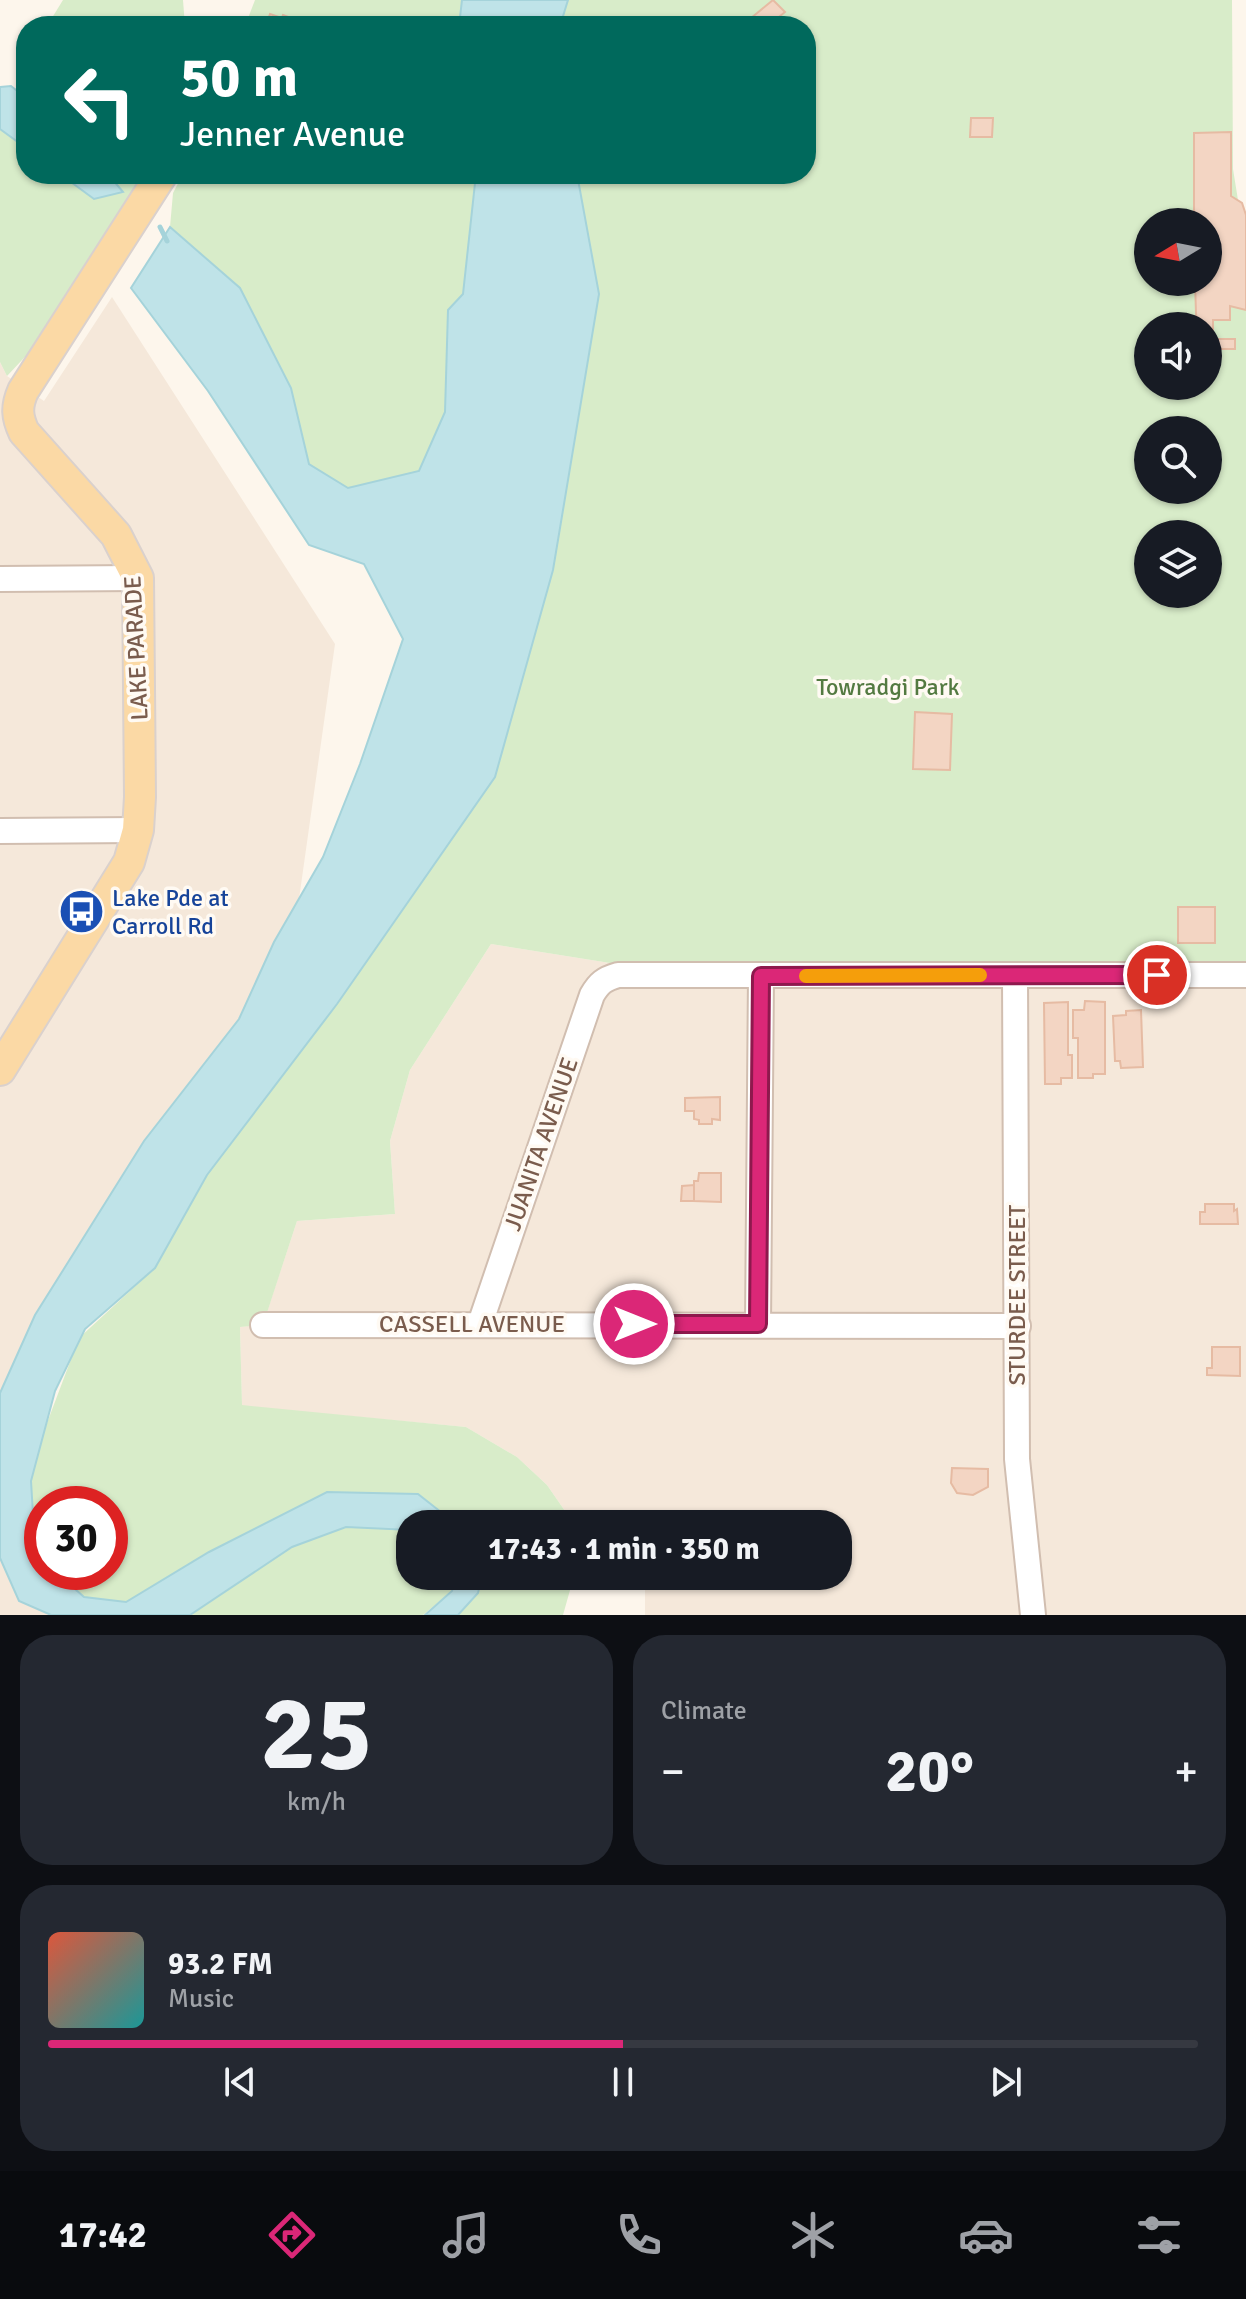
<!DOCTYPE html>
<meta charset="utf-8">
<style>
body{margin:0;font-family:Signika,sans-serif;background:#242831;color:#f1f3f6;height:100vh;display:flex;flex-direction:column;font-size:30px;white-space:nowrap}
*{box-sizing:border-box;margin:0}
p{font-size:26px;color:#9ea1a6}
.icon{flex:none;width:44px;height:44px;fill:none;stroke:currentColor;stroke-width:2;stroke-linecap:round;stroke-linejoin:round}
.map{position:relative;height:1615px;overflow:hidden}
.side{display:flex;flex-direction:column;gap:20px;padding:20px;background:#0d0f14;flex:1}
.side>*{flex:none}
.top-card{position:absolute;left:16px;top:16px;width:800px;height:168px;border-radius:32px;box-shadow:0 2px 6px #0004;background:#00695c;color:#fff;overflow:hidden}
.needle{width:52px;rotate:260deg}
.controls{position:absolute;left:1134px;top:208px;display:grid;gap:16px}
.controls a{display:grid;place-items:center;width:88px;height:88px;border-radius:50%;background:#171b24;box-shadow:0 2px 6px #0004;font-size:40px}
.speed{position:absolute;left:24px;top:1486px;display:flex;gap:16px;font-size:40px;font-weight:700;text-align:center}
.speed>*{display:grid;place-content:center;width:104px;height:104px;border-radius:50%;background:#171b24;box-shadow:0 2px 6px #0004;line-height:1}
.speed .limit{border:12px solid #d22;background:#fff;color:#111}
.pin{position:absolute;display:grid;place-items:center;width:68px;height:68px;color:#fff;margin:-34px;border:4px solid #fff;border-radius:50%;box-shadow:0 2px 8px #0007}
.me{position:absolute;width:88px;margin:-44px;rotate:90deg;stroke-linejoin:round;filter:drop-shadow(0 0 6px #0008)}
.turn{display:flex;align-items:center;gap:28px;height:168px;padding:0 32px;font-size:36px}
.turn .icon{width:104px;height:104px;stroke-width:2.5}
.turn b{display:block;font-size:56px;line-height:68px}
.big{font-size:60px;font-weight:700;line-height:1.1}
.side .card{flex:1;display:flex;flex-direction:column;justify-content:center;gap:12px;min-width:0;padding:0 28px;border-radius:32px;background:#242831}
.side .dial{align-items:center;gap:0}
.dial b{font-size:104px;line-height:1}
.song{display:flex;align-items:center;gap:24px}
.cover{width:96px;height:96px;border-radius:12px;background:linear-gradient(135deg,hsl(10 70% 55%),hsl(180 70% 35%))}
.played{height:8px;border-radius:4px;background:linear-gradient(90deg,#db2777 50%,#363941 50%)}
.keys{display:flex;justify-content:space-around;direction:ltr}
.heat{display:flex;justify-content:space-between;align-items:center;font-size:44px;direction:ltr}
.side .tiles{flex:1;display:grid;gap:20px;grid-template-columns:1fr 1fr}
.card:last-child{grid-column:span 2}
.trip{position:absolute;left:396px;top:1510px;width:456px;height:80px;border-radius:32px;background:#171b24;box-shadow:0 2px 6px #0004;font-weight:700;line-height:80px;text-align:center}
.menu{display:flex;height:128px;justify-content:space-around;align-items:center;background:#090b0e;color:#9ea1a6}
.menu .icon{width:56px;height:56px}
.menu .on{color:#db2777}
.menu b{font-size:36px;color:#f1f3f6}
.map>svg:first-child{display:block}
.residential{fill:#f5e8da}
.green{fill:#d8ecc9;fill-rule:evenodd}
.water{fill:#bfe3e8;stroke:#a5d3da;stroke-width:2}
.lines{fill:none;stroke-linecap:round;stroke-linejoin:round}
.stream{stroke:#a5d3da;stroke-width:5}
.building{fill:#f3d5c3;stroke:#e6bba3;stroke-width:2}
.minor-casing{stroke:#d1beb0;stroke-width:28}
.major-casing{stroke:#dad1cd;stroke-width:34}
.minor{stroke:#fff;stroke-width:24}
.major{stroke:#fbd9a5;stroke-width:30}
.route-casing{stroke:#8e194d;stroke-width:20}
.route{stroke:#db2777;stroke-width:14}
.slow{stroke:#f59e0b;stroke-width:14}
.labels{text-anchor:middle;stroke-width:7;stroke-linejoin:round;paint-order:stroke}
.street-label{font-size:24px;fill:#7a5c4d;stroke:#fffaf3}
.park-label{font-size:24px;fill:#537a41;stroke:#fffaf3}
.transit-label{font-size:24px;fill:#164399;stroke:#fffaf3;text-anchor:start}
</style>
<div class="map">
<svg width="1246" height="1615" viewBox="0 0 1246 1615">
<rect width="100%" height="100%" fill="#fdf6ec"/>
<!-- residential -->
<g class="residential">
<path d="M112,297L335,644L299,899L274,942L239,1019L144,1141L35,1315L0,1393V362L7,376L44,401Z"/>
<path d="M491,944L610,963H1246V1615H645V1576H838V1524H574L547,1485L517,1457L466,1427L242,1406L240,1327L263,1324L297,1221L395,1214L390,1141L410,1070Z"/>
<path d="M0,1558L19,1601L51,1615H0Z"/>
</g>
<!-- green -->
<g class="green">
<path d="M63,0H183L185,26H47Z"/>
<path d="M255,0H462L459,26H245Z"/>
<path d="M568,0H1232L1233,169L1246,250V963H610L491,944L410,1070L390,1141L395,1214L297,1221L263,1325L240,1327L242,1405L466,1427L517,1457L547,1485L574,1524L267,1523L126,1602L84,1597L56,1572H110V1504H42V1556L35,1548L31,1481L44,1431L79,1338L155,1268L207,1175L599,294L577,174H806V26H560ZM1148,222H1208V282H1148ZM1148,326H1208V386H1148ZM1148,430H1208V490H1148ZM1148,534H1208V594H1148Z"/>
<path d="M0,128L26,146V174H62L122,192L108,174H156L38,343L7,376L0,362Z"/>
<path d="M183,174H476L463,294L448,310L445,412L420,471L347,488L309,464L291,388L240,288L170,227L173,193Z"/>
<path d="M346,1527L410,1530V1576H456L453,1590L423,1615H190L292,1547Z"/>
<path d="M482,1576H574L563,1615H458L478,1593Z"/>
</g>
<!-- water -->
<g class="water">
<path d="M462,0H568L560,26H459Z"/>
<path d="M11,86L26,98V148L0,129V87Z"/>
<path d="M60,174H108L123,192L94,199Z"/>
<path d="M476,174H577L599,294L553,570L495,777L337,1004L207,1175L155,1268L85,1329L55,1391L31,1481L35,1548L42,1556V1572H56L84,1597L126,1602L209,1552L327,1492L418,1494L456,1524H410V1530L346,1527L292,1547L190,1615H51L19,1601L0,1558V1393L35,1315L144,1141L239,1019L274,942L323,857L360,764L403,639L364,564L309,545L208,391L131,288L170,227L240,288L291,388L309,464L348,488L419,471L445,412L448,310L463,294Z"/>
<path d="M456,1576H482L478,1593L458,1615H425L452,1591Z"/>
</g>
<g class="lines">
<!-- stream -->
<path class="stream" d="M160,227L167,241"/>
</g>
<!-- building -->
<g class="building">
<path d="M773,0L785,12L768,26H758L751,18Z"/>
<path d="M270,14L279,17L275,26H266Z"/>
<path d="M283,15L312,26H279Z"/>
<path d="M971,118H993L992,137H970Z"/>
<path d="M1231,132V196L1242,203L1246,215V310L1230,306V320H1213V331H1208V326H1197L1196,313L1195,282H1208V222H1194V133Z"/>
<rect x="1208" y="339" width="27" height="10"/>
<path d="M915,712L952,714L950,770L913,769Z"/>
<rect x="1178" y="907" width="37" height="36"/>
<path d="M1085,1001L1105,1002V1074H1093V1078H1078V1038H1073V1010H1084Z"/>
<path d="M1068,1002V1055H1072V1078H1061V1084H1045L1044,1003Z"/>
<path d="M1141,1010L1143,1067L1121,1068L1120,1061H1115L1113,1016L1126,1015V1011Z"/>
<path d="M720,1097V1120L712,1119V1124H699V1120L694,1119V1111H685V1098Z"/>
<path d="M699,1173H721V1202L694,1201V1181H698Z"/>
<path d="M694,1185V1201H681L682,1186Z"/>
<path d="M1205,1204H1234V1211L1237,1209L1238,1224H1200V1212H1205Z"/>
<path d="M1212,1347H1240V1376L1207,1375V1368H1212Z"/>
<path d="M952,1468L988,1469V1487L973,1495L957,1493L951,1483Z"/>
</g>
<g class="lines">
<defs>
<g id="minor">
<path d="M0,579L138,578"/>
<path d="M0,831L138,830"/>
<path d="M1015,975L1017,1459L1033,1615"/>
<path d="M480,1324L592,995C599,983 604,979 618,975H1246"/>
<path d="M758,1324L761,976"/>
<path d="M263,1325L1018,1326"/>
</g>
<path id="major" d="M0,1070L129,862L138,830L140,797L138,578L116,535L24,432C17,417 16,407 23,391L162,174"/>
</defs>
<!-- minor casing -->
<use href="#minor" class="minor-casing"/>
<!-- major casing -->
<use href="#major" class="major-casing"/>
<!-- minor -->
<use href="#minor" class="minor"/>
<!-- major -->
<use href="#major" class="major"/>
</g>
<g class="lines">
<defs>
<path id="route" d="M634,1324H758L761,976L1157,975"/>
</defs>
<!-- route casing -->
<use href="#route" class="route-casing"/>
<!-- route -->
<use href="#route" class="route"/>
<!-- slow -->
<path class="slow" d="M806,976L980,975"/>
</g>
<!-- icons -->
<defs>
<symbol id="bus-disc" viewBox="-11 -11 22 22"><circle r="9.5" fill="#1a4fb4" stroke="#fffaf3"/><path d="M-5-6H5V4H4V6H2V4H-2V6H-4V4H-5ZM-3.5-4V0h7V-4ZM-3.5 1.2v1.5H-2V1.2ZM2 1.2v1.5H3.5V1.2Z" fill="#fff"/></symbol>
</defs>
<g fill-rule="evenodd">
<use href="#bus-disc" x="56" y="886" width="51" height="51"/>
</g>
<g class="labels">
<!-- street labels -->
<g class="street-label">
<text transform="translate(136 648) rotate(-93)" y="8">LAKE PARADE</text>
<text transform="translate(541 1144) rotate(-71)" y="8">JUANITA AVENUE</text>
<text transform="translate(1017 1295) rotate(-90)" y="8">STURDEE STREET</text>
<text x="472" y="1332">CASSELL AVENUE</text>
</g>
<!-- park labels -->
<g class="park-label">
<text x="888" y="695">Towradgi Park</text>
</g>
<!-- transit labels -->
<g class="transit-label">
<text x="112" y="906">Lake Pde at<tspan x="112" dy="28">Carroll Rd</tspan></text>
</g>
</g>
</svg>
<div class="controls">
<a><svg class="needle" viewBox="-14 -14 28 28"><path d="M0-13l5 13h-10z" fill="#e53935"/><path d="M0 13l5-13h-10z" fill="#9ea1a6"/></svg></a>
<a><svg class="icon" aria-label="sound" viewBox="0 0 24 24"><path d="M4 9h4l5-4v14l-5-4H4zM17 9q2 3 0 6"/></svg></a>
<a><svg class="icon" aria-label="search" viewBox="0 0 24 24"><circle cx="10" cy="10" r="6"/><path d="M15 15l6 6"/></svg></a>
<a><svg class="icon" aria-label="layers" viewBox="0 0 24 24"><path d="M12 4l9 5-9 5-9-5zM3 14l9 5 9-5"/></svg></a>
</div>
<div class="speed"><div class="limit">30</div></div>
<div class="pin" style="left:1157px;top:975px;background:#d93025"><svg class="icon" aria-label="arrive" viewBox="0 0 24 24"><path d="M6 21V4h12l-3 4 3 4H6"/></svg></div>
<svg class="me" style="left:634px;top:1324px" viewBox="-20 -20 40 40"><circle r="17" fill="#db2777" stroke="#fff" stroke-width="3"/><path d="M0-11L8 9 0 5-8 9z" fill="#fff"/></svg>
<div class="trip">17:43 · 1 min · 350 m</div>
<div class="top-card">
<div class="turn"><svg class="icon" aria-label="left" viewBox="0 0 24 24"><path d="M17 20v-9H6M10 6l-5 5 5 5"/></svg><div><b>50 m</b>Jenner Avenue</div></div>
</div>
</div>
<section class="side">
<div class="tiles">
<div class="card dial"><b>25</b><p>km/h</p></div>
<div class="card"><p>Climate</p>
<div class="heat"><a>−</a><b class="big">20°</b><a>+</a></div>
</div>
<div class="card">
<div class="song"><i class="cover"></i><div><b>93.2 FM</b><p>Music</p></div></div>
<div class="played"></div>
<div class="keys"><svg class="icon" aria-label="previous" viewBox="0 0 24 24"><path d="M18 5L8 12l10 7zM5 5v14"/></svg><svg class="icon" aria-label="pause" viewBox="0 0 24 24"><path d="M8 5v14M16 5v14"/></svg><svg class="icon" aria-label="next" viewBox="0 0 24 24"><path d="M6 5l10 7-10 7zM19 5v14"/></svg></div>
</div>
</div>
</section>
<nav class="menu">
<b>17:42</b>
<svg class="icon on" aria-label="directions" viewBox="0 0 24 24"><path d="M12 3l9 9-9 9-9-9zM9 14v-3h6M13 9l2 2-2 2"/></svg>
<svg class="icon" aria-label="music" viewBox="0 0 24 24"><path d="M9 18V5l10-2v13"/><circle cx="6" cy="18" r="3"/><circle cx="16" cy="16" r="3"/></svg>
<svg class="icon" aria-label="phone" viewBox="0 0 24 24"><path d="M5 4h4l2 5-3 2q2 4 5 5l2-3 5 2v4C11 20 4 13 5 4z"/></svg>
<svg class="icon" aria-label="climate" viewBox="0 0 24 24"><path d="M12 3v18M4 7l16 10M4 17L20 7"/></svg>
<svg class="icon" aria-label="car" viewBox="0 0 24 24"><path d="M5 17H2v-5l4-1 3-4h7l3 4 3 1v5h-3M9 17h6M6 11h13"/><circle cx="7" cy="17" r="2"/><circle cx="17" cy="17" r="2"/></svg>
<svg class="icon" aria-label="filters" viewBox="0 0 24 24"><path d="M4 7h16M4 17h16"/><circle cx="9" cy="7" r="2"/><circle cx="15" cy="17" r="2"/></svg>
</nav>
